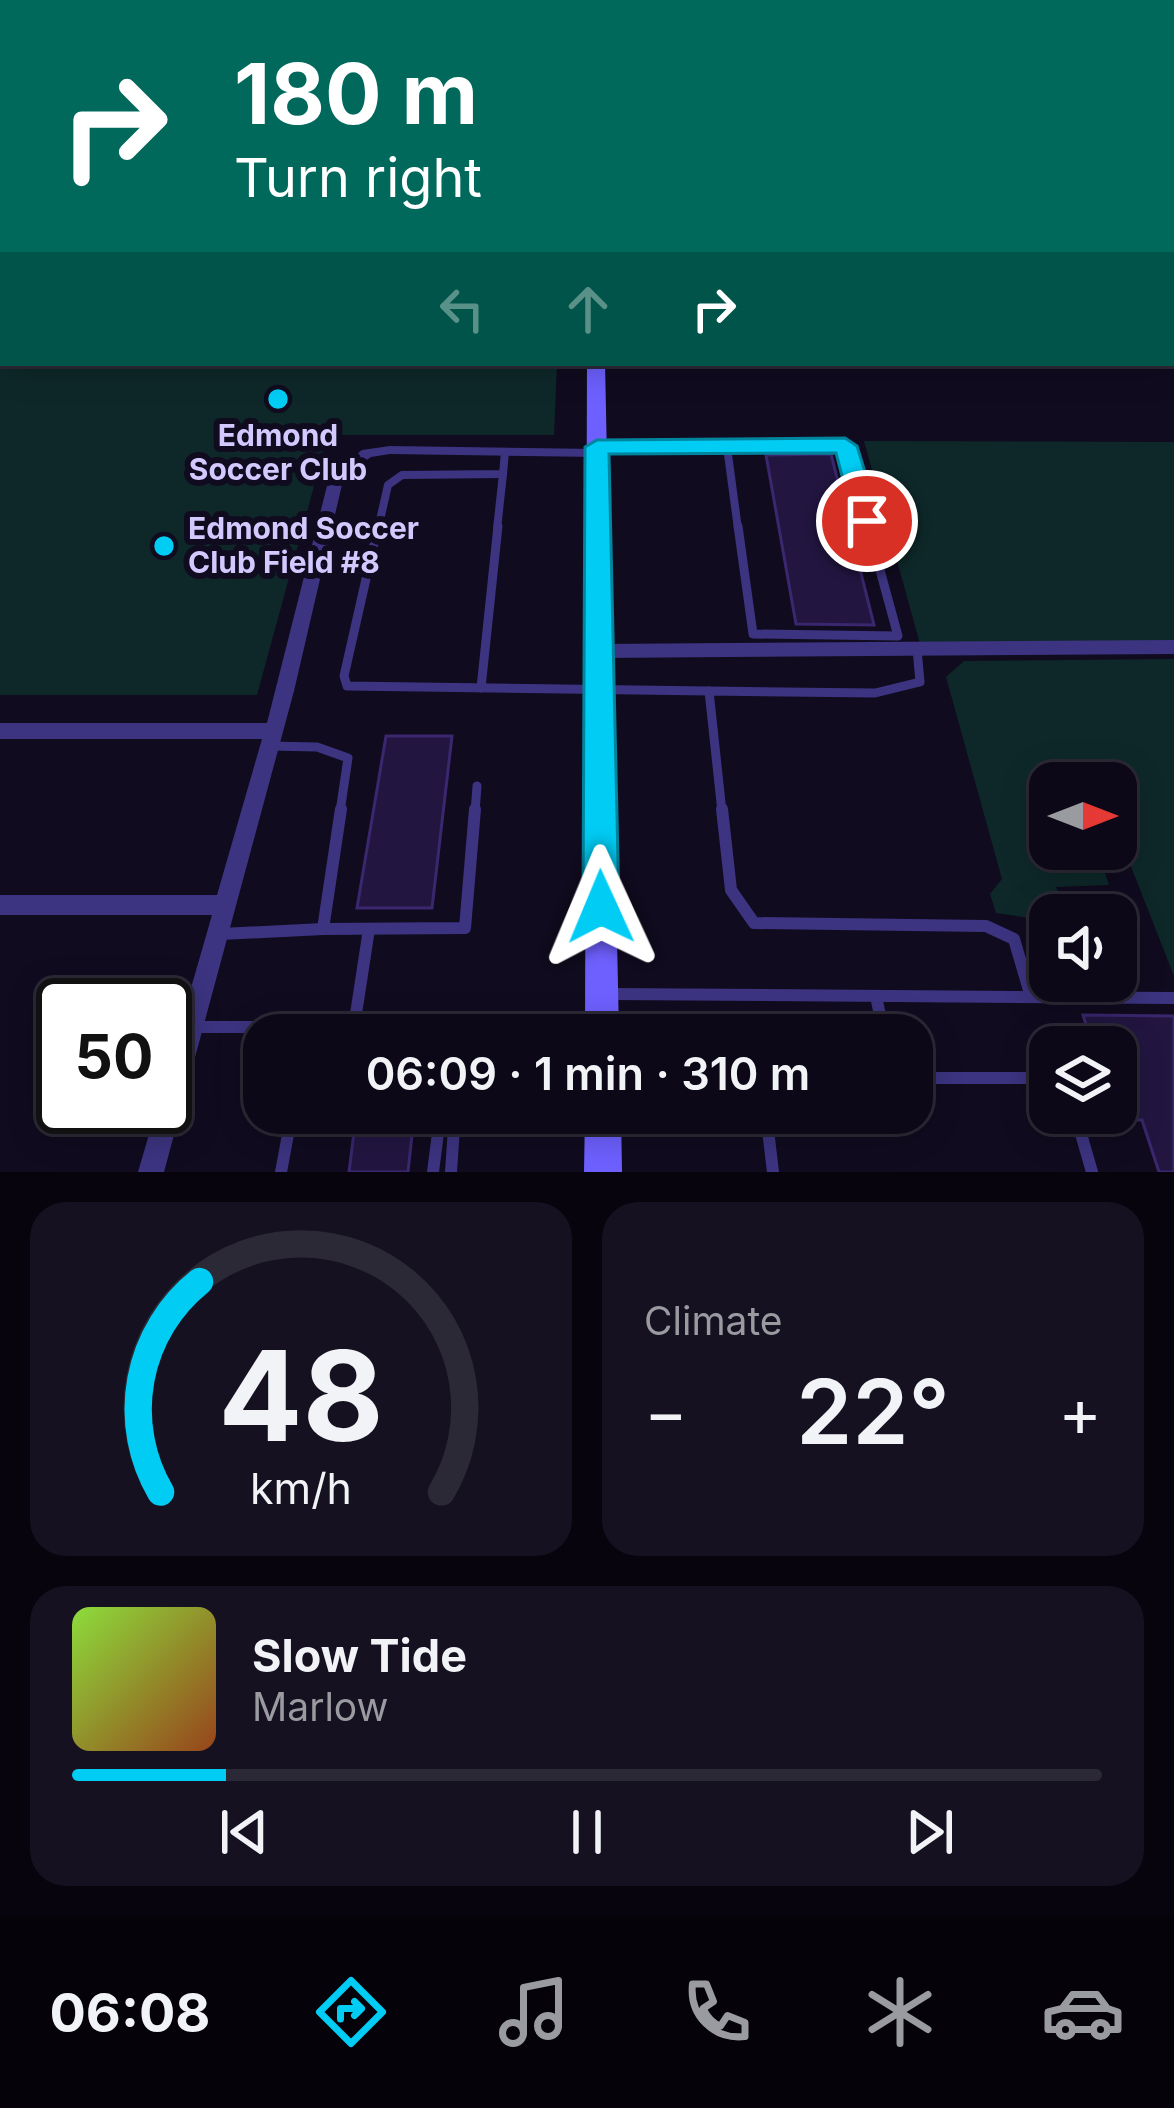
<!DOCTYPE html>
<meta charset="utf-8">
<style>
body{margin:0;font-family:Inter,sans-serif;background:#151120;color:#f1f3f6;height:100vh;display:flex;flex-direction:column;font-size:45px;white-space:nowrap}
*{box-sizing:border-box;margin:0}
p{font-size:39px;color:#9a9aa1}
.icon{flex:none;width:66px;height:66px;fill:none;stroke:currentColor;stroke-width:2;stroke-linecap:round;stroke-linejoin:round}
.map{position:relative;height:1172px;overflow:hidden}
.side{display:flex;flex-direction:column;gap:30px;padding:30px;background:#07040d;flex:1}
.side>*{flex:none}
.top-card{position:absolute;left:0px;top:0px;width:1176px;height:366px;box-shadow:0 6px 30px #0003,0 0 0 3px #2c2936;background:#00695c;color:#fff;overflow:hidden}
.needle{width:78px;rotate:90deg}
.fabs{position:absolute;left:1029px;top:762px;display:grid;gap:24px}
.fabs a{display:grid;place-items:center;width:108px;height:108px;border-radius:24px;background:#0c0817;box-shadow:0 6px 30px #0003,0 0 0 3px #2c2936;font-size:60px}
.speed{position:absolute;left:36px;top:978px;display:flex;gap:24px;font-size:60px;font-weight:700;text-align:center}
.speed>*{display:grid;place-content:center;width:156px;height:156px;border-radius:50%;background:#0c0817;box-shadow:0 6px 30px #0003,0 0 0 3px #2c2936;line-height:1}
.speed .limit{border:6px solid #111;border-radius:18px;background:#fff;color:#111}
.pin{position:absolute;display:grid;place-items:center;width:102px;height:102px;color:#fff;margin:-51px;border:6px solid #fff;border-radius:50%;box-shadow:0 3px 12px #0007}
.me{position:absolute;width:132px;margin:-66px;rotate:359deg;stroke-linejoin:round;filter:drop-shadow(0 0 9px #0008)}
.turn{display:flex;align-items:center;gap:42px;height:252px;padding:0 36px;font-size:54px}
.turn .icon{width:156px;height:156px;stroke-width:2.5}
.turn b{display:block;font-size:84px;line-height:102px}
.lanes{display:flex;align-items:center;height:114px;padding:0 36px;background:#0003;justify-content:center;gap:60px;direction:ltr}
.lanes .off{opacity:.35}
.big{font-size:90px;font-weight:600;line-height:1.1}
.side .widget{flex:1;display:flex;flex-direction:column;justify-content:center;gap:18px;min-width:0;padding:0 42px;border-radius:36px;background:#151120}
.side .dial{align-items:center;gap:0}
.dial svg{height:312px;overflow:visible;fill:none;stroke:#2c2936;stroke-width:7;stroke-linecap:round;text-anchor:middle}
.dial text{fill:#f1f3f6;stroke:none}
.song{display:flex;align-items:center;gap:36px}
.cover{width:144px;height:144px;border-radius:18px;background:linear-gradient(135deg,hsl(90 70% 55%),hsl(20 70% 35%))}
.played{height:12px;border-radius:6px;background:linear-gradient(90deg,#00ccf4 15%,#2c2936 15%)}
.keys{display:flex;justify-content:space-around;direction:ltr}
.heat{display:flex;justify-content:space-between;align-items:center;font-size:66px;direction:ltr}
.side .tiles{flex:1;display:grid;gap:30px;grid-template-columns:1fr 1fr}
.widget:last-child{grid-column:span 2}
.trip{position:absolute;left:243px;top:1014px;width:690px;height:120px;border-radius:36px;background:#0c0817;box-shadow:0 6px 30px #0003,0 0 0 3px #2c2936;font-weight:600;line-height:120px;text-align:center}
.tabs{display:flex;height:192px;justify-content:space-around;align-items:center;background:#050309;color:#9a9aa1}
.tabs .icon{width:84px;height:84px}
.tabs .current{color:#00ccf4}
.tabs b{font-size:54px;color:#f1f3f6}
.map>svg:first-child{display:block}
.green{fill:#0e2829}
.building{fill:#221641;stroke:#3a276e;stroke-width:3}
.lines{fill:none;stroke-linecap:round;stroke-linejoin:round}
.lane-far2{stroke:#3c3480;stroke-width:8}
.lane-far1{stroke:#3c3480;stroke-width:9}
.lane{stroke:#3c3480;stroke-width:12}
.street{fill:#3c3480;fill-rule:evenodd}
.secondary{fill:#6e60ff;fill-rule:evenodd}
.route{fill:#00ccf4;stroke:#00859f;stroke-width:3}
.poi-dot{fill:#00ccf4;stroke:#100b1f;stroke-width:4.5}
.labels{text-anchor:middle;stroke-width:12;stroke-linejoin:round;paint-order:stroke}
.poi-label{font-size:30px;font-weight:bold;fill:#d3c9ff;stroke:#100b1f}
</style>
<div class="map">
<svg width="1174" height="1172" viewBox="0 0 1174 1172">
<rect width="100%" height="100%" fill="#100b1f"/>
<!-- green -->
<g class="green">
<path d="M0,77L3,363H557L554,435H328L257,695H0Z"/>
<path d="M864,441L1174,442V644H920Z"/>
<path d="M1174,659V976L1121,841H1116V783H1050V849H1097L1109,885L1056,887L1067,915H1050V952L1037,919L996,913L990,894L1002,879L946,677L964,661Z"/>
</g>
<!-- building -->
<g class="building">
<path d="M831,454L874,625L796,624L766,455Z"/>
<path d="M386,736H452L432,908H357Z"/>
<path d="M1083,1015L1174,1016V1172H1159L1142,1120H1116V1047H1093Z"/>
<path d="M356,1116H414L408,1172H349Z"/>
</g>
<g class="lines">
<!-- lane-far2 -->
<g class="lane-far2">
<path d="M597,447H727"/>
<path d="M727,447L738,529"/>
<path d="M727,447L845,445L868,529"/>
<path d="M378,529L388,485L402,475L503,474L505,452"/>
<path d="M497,529L503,474"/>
</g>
<!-- lane-far1 -->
<g class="lane-far1">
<path d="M378,526L344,676L347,686L709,691"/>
<path d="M738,526L753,634L898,636L868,526"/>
<path d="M481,688L498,526"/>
<path d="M269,746L317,747L348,758L340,812"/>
<path d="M475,812L477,786"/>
<path d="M722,812L709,691L875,693L920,682L917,649"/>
</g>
<!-- lane -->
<g class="lane">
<path d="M341,809L323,929L465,928L475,809"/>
<path d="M722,809L731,890L754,923L986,926L1014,939L1031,997"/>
<path d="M221,934L323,929"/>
<path d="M607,994L1174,998"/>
<path d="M876,996L884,1035"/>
<path d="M196,1027H593"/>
<path d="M354,1027L369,929"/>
<path d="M912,1078H1050"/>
<path d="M766,1113L773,1172"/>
<path d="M1075,1113L1092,1172"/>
<path d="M281,1172L292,1113"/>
<path d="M433,1172L439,1125L454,1117"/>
<path d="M451,1172L455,1113"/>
</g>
<!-- street -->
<g class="street">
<rect x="8" y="0" width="8" height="3"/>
<rect x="147" y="0" width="8" height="3"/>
<path d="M275,0H283L281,3H273Z"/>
<path d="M395,0H403L402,3H394Z"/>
<path d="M514,0H522L521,3H513Z"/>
<path d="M804,0H812L814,3H806Z"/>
<path d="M931,0H939L941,3H933Z"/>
<path d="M1162,0H1171L1174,4Z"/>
<path d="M3,12V18L0,19V13Z"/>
<rect x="1173" y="22" width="1" height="4"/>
<rect x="1173" y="151" width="1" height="6"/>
<rect x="1173" y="292" width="1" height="8"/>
<path d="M390,446L597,449L604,453L597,457L390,454L371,457L344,476L294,691L164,1172H138L157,1107H165V1078L212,915H0V895H217L262,739H0V723H267L330,474L362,450Z"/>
<path d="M1174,640V654L599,658L593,656L590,651L593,646L599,644Z"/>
</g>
<!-- secondary -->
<g class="secondary">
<rect x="593" y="0" width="10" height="3"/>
<rect x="1173" y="89" width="1" height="8"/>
<path d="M587,363H605L619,1035H585Z"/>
<path d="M585,1113H621L622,1172H584Z"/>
</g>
</g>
<!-- route -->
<path class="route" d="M845,438L857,446L880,521L876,527L867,530L854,521L836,453L609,454L619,907L613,918L601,923L588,918L583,907L585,447L597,440Z"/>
<!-- markers -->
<g class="poi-dot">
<circle cx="278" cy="399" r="12"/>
<circle cx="164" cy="546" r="12"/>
</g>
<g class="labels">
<!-- poi labels -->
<g class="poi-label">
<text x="278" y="446">Edmond<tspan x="278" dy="34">Soccer Club</tspan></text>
<text x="188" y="539" text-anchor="start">Edmond Soccer<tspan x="188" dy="34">Club Field #8</tspan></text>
</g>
</g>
</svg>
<div class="fabs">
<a><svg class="needle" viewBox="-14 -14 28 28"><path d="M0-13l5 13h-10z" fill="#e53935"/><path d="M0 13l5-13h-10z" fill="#9a9aa1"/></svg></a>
<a><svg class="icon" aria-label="sound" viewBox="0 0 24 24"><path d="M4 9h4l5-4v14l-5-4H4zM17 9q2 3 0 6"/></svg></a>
<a><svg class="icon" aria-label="layers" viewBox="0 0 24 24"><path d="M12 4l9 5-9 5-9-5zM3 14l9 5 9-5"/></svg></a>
</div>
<div class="speed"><div class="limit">50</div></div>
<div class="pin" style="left:867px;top:521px;background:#d93025"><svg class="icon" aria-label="arrive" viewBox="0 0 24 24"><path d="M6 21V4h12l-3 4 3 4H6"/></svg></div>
<svg class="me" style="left:601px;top:907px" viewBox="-20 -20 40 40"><path d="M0-17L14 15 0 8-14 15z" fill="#00ccf4" stroke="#fff" stroke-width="4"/></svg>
<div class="trip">06:09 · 1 min · 310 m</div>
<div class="top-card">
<div class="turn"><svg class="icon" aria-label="right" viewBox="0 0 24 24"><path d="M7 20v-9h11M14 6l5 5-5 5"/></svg><div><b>180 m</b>Turn right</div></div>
<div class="lanes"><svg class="icon off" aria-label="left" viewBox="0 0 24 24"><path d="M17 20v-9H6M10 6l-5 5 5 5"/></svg><svg class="icon off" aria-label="ahead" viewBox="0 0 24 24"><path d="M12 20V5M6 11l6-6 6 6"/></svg><svg class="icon" aria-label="right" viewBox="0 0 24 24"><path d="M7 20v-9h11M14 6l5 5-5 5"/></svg></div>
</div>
</div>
<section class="side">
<div class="tiles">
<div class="widget dial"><svg viewBox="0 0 100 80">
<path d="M14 69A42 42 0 1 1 86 69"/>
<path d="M14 69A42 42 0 0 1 24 15" stroke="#00ccf4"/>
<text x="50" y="56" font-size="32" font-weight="700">48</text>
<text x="50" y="72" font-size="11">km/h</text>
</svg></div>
<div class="widget"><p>Climate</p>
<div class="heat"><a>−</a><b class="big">22°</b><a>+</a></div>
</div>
<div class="widget">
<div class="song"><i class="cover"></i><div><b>Slow Tide</b><p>Marlow</p></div></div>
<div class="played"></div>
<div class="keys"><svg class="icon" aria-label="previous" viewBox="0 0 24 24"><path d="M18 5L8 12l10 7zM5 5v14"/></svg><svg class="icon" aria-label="pause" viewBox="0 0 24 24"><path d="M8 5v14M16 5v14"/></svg><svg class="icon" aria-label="next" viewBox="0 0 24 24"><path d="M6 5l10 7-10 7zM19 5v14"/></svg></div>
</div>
</div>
</section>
<nav class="tabs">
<b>06:08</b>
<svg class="icon current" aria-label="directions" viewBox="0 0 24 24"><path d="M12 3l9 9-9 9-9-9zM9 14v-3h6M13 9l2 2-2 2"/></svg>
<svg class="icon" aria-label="music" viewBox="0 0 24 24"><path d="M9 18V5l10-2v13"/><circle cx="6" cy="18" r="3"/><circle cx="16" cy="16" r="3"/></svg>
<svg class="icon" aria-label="phone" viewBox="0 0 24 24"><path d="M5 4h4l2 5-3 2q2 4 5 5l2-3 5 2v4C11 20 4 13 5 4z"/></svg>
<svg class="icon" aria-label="climate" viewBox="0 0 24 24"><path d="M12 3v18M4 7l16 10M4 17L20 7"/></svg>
<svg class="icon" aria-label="car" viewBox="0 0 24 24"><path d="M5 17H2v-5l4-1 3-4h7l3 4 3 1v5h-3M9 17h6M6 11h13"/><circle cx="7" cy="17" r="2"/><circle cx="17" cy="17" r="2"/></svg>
</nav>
